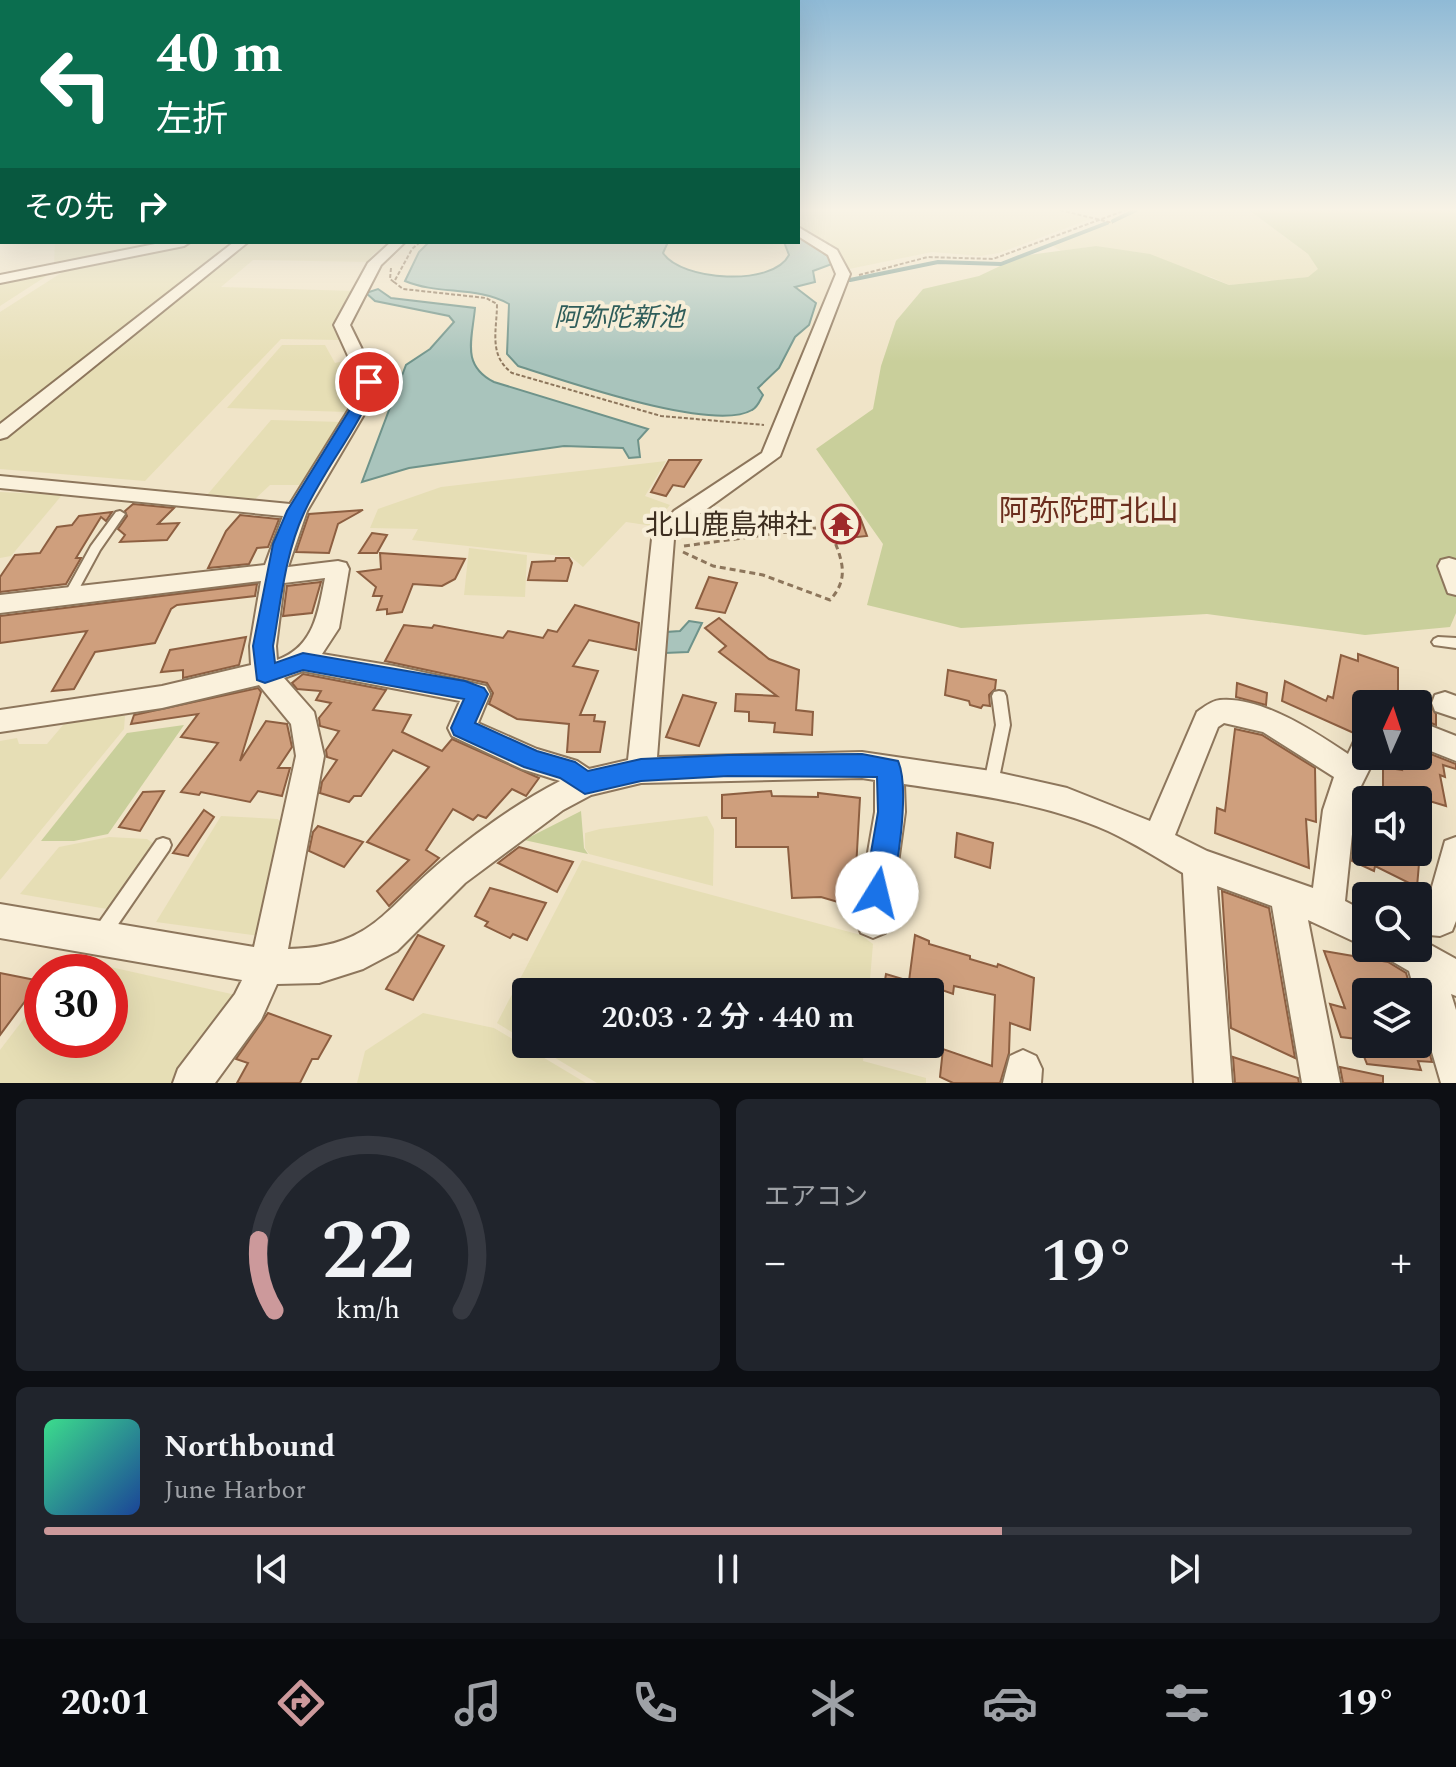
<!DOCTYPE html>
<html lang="ja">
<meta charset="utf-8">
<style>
body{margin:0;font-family:Spectral,"Noto Sans JP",serif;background:#20242c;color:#f1f3f6;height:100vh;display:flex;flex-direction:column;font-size:30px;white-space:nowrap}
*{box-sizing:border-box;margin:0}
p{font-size:26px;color:#9ea1a6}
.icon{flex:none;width:44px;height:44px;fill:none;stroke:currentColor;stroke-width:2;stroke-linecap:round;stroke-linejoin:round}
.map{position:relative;height:1083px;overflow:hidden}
.panel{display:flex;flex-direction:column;gap:16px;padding:16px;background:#0d0f14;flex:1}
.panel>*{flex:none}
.guide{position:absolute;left:0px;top:0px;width:800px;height:244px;box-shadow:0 8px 32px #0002;background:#0b6e4f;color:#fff;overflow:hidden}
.needle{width:52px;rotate:3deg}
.buttons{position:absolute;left:1352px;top:690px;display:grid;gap:16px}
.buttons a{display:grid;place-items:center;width:80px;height:80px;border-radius:8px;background:#171b24;box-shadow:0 8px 32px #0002;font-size:40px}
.speed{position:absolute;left:24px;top:954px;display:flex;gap:16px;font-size:40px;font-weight:700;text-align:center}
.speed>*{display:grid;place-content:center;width:104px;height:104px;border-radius:50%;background:#171b24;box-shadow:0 8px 32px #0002;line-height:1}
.speed .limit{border:12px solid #d22;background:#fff;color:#111}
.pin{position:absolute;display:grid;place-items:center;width:68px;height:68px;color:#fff;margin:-34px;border:4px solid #fff;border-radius:50%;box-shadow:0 2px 8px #0007}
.me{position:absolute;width:88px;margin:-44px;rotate:9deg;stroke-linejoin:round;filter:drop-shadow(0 0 6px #0008)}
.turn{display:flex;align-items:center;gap:28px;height:168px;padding:0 24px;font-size:36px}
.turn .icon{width:104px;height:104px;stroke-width:2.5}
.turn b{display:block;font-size:56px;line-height:68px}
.then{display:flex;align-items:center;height:76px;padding:0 24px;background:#0003;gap:16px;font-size:30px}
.big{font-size:60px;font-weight:600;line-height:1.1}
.panel .widget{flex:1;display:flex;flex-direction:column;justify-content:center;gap:12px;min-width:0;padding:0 28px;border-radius:12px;background:#20242c}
.panel .dial{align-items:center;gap:0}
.dial svg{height:208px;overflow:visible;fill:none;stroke:#363941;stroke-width:7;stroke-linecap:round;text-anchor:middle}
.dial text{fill:#f1f3f6;stroke:none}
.song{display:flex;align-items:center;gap:24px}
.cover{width:96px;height:96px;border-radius:12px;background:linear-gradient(135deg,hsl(150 70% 55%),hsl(220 70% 35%))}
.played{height:8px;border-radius:4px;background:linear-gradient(90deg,#cc999b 70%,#363941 70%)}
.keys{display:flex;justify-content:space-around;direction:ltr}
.heat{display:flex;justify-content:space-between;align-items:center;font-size:44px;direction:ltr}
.panel .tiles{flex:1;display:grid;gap:16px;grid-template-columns:1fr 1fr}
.widget:last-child{grid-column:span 2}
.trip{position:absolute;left:512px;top:978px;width:432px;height:80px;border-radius:8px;background:#171b24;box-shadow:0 8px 32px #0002;font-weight:600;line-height:80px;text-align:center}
.dock{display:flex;height:128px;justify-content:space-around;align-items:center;background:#090b0e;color:#9ea1a6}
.dock .icon{width:56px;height:56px}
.dock .selected{color:#cc999b}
.dock b{font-size:36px;color:#f1f3f6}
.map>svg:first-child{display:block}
.farmland{fill:#e6deb5}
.green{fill:#c9cf9b}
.water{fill:#a9c4bc;stroke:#6f938a;stroke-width:2}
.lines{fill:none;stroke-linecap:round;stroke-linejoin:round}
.stream{stroke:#6f938a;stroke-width:4}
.building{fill:#cf9f7d;stroke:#8d5f41;stroke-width:2}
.service-casing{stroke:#8d765c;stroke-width:4}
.minor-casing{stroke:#8d765c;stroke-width:4}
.path-far1{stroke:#8d765c;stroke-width:2;stroke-dasharray:4 2;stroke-linecap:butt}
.path{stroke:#8d765c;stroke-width:3;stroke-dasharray:6 4;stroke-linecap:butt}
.service{fill:#faf1dc;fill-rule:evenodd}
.minor{fill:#faf1dc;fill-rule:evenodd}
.route{fill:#1a73e8;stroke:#114b97;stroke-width:2}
.labels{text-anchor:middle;stroke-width:8;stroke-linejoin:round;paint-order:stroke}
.far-water-label{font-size:26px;font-style:italic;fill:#2f5d5a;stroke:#f7eed8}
.poi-label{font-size:28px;fill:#3d2e20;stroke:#f7eed8;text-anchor:end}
.neighbourhood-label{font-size:30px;fill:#6b2e1e;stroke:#f7eed8}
</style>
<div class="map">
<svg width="1456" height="1083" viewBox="0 0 1456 1083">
<rect width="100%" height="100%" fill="#f0e4c8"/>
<!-- farmland -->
<g class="farmland">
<path d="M798,210H1056L1093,218L999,253L980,256L932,252L849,269L842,256L798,227Z"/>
<path d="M1139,210H1249L1308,254L1319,269L1308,277L1229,285L1211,277L1096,246L1061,251L1053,246Z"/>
<path d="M55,242H168L54,264Z"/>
<path d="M195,242H238L0,427V312L69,268Z"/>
<path d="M245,242H364L387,245L373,254L367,262L253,260L221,287L355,291L338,318L340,340L281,339L145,481L0,469V439L187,287H196L189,286Z"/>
<path d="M34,275H48L0,306V282Z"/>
<path d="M282,345H325L335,363L349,360L358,377L359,392L347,412L227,408Z"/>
<path d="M271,420L342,422L305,485H270L254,500L207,495Z"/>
<path d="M666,461L645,496L670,505L653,526L626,522L583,567L571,557L412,540L418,529L370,528L378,509L441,487Z"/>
<path d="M0,492L62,495L11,556L0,558Z"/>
<path d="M469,548L527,555L525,597L464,595Z"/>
<path d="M83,715L125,716L124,729L0,880V741L17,738L19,744H47L69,718Z"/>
<path d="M221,816L278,819L284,827L259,936L156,922Z"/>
<path d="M707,816L714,829L713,886L589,854L585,848V833L600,829Z"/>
<path d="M109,837L147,839L154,844L107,909L20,894L59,847Z"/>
<path d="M582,860L861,935L873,944L869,992H526V1041L497,1023Z"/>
<path d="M70,958L236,995L174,1083H0V1050L42,995V1040H110V972H59Z"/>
<path d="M423,1013L494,1028L586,1083H357L365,1051Z"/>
<path d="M532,1044H864L863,1061L926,1078V1083H597Z"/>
</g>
<!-- green -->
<g class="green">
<path d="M1249,210H1456V613L1450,627L1365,635L1207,614L961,628L867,605L883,544L816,449L873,409L881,366L896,321L923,289L979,276L1021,256L1096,246L1150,254L1229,285L1308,277L1318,269L1308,254Z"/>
<path d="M184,725L108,834L74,841H41L127,733Z"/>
<path d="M581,811L584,848L588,854L524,840Z"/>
</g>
<!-- water -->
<g class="water">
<path d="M798,235L829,257L832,264L813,271L815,282L795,287L816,303L809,325L795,337L779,368L758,388L763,395C760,400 758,407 752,410C713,433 563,380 518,366L507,354L509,304C477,286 438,295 405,281L419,252L429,242H668L663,253C681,281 773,287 789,255L784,242H798Z"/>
<path d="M378,289L391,298L475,308C472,340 461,365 494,382L648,429L638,440L640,457L629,458L623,448L564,446L409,468L362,482L406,365L430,349L454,322L449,316L375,301L366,293Z"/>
<path d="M689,621L702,623L688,652L665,653L666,632L680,631Z"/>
</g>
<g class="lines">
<!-- stream -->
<g class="stream">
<path d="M1113,221L1136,210"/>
<path d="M850,280L938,262L1001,264L1107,223"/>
</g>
</g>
<!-- building -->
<g class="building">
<path d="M669,460H701L684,487L673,485L666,496L651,492Z"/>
<path d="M133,504L174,508L158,524L179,523L167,540L120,542L125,535L118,529L127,516L125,511Z"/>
<path d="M363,510L338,524L329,553L296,552L309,514Z"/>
<path d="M112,512L106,521L101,517L76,558H81L66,584L0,592V577L15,555L40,553L57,527L72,525L79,516Z"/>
<path d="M240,515L279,519L268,547L257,548L249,564L208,568L226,531Z"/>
<path d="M860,517L867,536L848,538L841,519Z"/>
<path d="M372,533L387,535L377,553H359Z"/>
<path d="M380,553L465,559L455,579L442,586L413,584L402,612L387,614V609L377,610L382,596H373L376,587L358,572L381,569Z"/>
<path d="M556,558H569L572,563L567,581L528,580L532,562L555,561Z"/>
<path d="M709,577L737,583L725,613L696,608Z"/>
<path d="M321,582L312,613L283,616L287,586Z"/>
<path d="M257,584L255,596L177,605L171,609L155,643L95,652L74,689L52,691L87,631L0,643V616Z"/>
<path d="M575,605L639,623L636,650L589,640L573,666L598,671L580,715H595L594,721L605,722L600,752H567L569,724L517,719L489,704L493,693L487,683L385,661L404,625L432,628L434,625L503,638L508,631L543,638L548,630L557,632Z"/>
<path d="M719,618L769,659L799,670L796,710L813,712L812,735L774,732L775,723L749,721V712L735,711L736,694L777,696L719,652L726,646L705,628Z"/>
<path d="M246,637L239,665L183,678V670L161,672L170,650Z"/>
<path d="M1358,654L1398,668V692L1430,705L1436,714V725L1418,718V704H1377L1362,698L1356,734L1282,701L1285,681L1326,701L1328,696L1333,698L1341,655L1358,661Z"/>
<path d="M948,670L996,680L995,689L989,695L990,706L983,705L981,708L970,705L969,701L945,695Z"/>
<path d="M303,674L386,690L373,710L411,715L402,732L442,751L452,739L539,778L526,796L512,789L486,818L478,815L473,820L453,809L426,850L439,858L389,906L377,891L409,860L367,842L429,767L393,750L361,796H354L349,802L320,793L322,782L337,760L327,757L326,750L339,731L320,726L319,718L331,703L316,700L321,691L297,689L292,683Z"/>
<path d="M1237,683L1267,693L1266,705L1236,697Z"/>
<path d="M258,688L261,692L240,761L266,721L287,724L292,747L278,768H290L282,796L258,791L250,802L201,792L199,795L181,792L218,743L181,737L198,714L131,724L134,715Z"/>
<path d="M683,695L716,703L699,746L666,737Z"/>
<path d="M1235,729L1262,735L1315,768L1316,822L1306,819L1309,868L1215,833L1217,808L1225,811Z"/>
<path d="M1418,749L1456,764V769L1443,765L1445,777L1440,775L1446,806L1426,800H1383V767L1402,770L1399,756H1418Z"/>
<path d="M164,791L140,831L119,827L143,792Z"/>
<path d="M771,791L772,796L818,797V793L860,798L856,869L862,871L855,907L821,897L792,898L788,847H736V818H722V795Z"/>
<path d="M204,810L214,817L188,856L173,853Z"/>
<path d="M318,826L363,842L344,867L309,851L313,832Z"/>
<path d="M957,833L993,843L990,868L955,857Z"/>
<path d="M519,847L573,862L557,892L498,863Z"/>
<path d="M1353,852H1420L1417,887L1375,866L1374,871L1352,861Z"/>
<path d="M490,888L546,903L527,940L513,934L510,938L485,926L488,922L475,916Z"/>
<path d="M1222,891L1269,908L1295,1058L1231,1028Z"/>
<path d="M418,935L444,946L413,1000L386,989Z"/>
<path d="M915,935L929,941V944L970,956V959L997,967L998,964L1034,978L1030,1030L1010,1023L1009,1053L1000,1083H953L940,1077L943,1049L992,1066L995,995L954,986L953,994L925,984L934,989L933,992H883L886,974L909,981Z"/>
<path d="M1324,951L1388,962L1406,973L1412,992H1366L1361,1008L1366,1021V1040L1341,1037L1330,1004L1345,1008Z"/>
<path d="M0,973L40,981L0,1035Z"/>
<path d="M268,1013L331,1036L318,1059H312L300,1083H237L248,1063L236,1059Z"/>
<path d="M1359,1044H1427L1432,1062L1418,1061L1421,1070L1367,1064Z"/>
<path d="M1233,1057L1298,1078L1299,1083H1235Z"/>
<path d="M1340,1067L1383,1076V1083H1343Z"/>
</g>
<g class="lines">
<defs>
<g id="service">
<path d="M120,511L125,514L100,550L74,598H66L64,595L91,546L116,512Z"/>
<path d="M1438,637L1456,638V648L1434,645L1432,642L1434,639Z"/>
<path d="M999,691L1004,692L1006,696L1010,725L998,783L996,788L991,790L986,788L984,783L996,725L992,696L994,692Z"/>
<path d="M163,838L169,840L171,845L169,850L108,939L102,941L96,939L94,933L96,927L157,840Z"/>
</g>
<g id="minor">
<path d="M2,214V222L0,223V215Z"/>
<path d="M798,227L837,250L850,274L780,456L690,521L674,539L657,757L862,752L991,771L1067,788L1150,821L1197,712C1204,707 1211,701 1220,700C1261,696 1315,732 1348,754L1356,737L1366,734V756H1376L1356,796L1345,901L1366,912V947L1308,920L1340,1083H1302L1272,906L1217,886L1232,1083H1194L1183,873C1159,859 1134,843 1108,831C1044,803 972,794 904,784L905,812L890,921L885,933L873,938L861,933L856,921L875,812V780L862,778L641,783L591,795L563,810L465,883L397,951L363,969L319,983L277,984L261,1020L215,1083H173L178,1069L235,994L242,980L0,938V904L254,947L296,756L291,724L259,685L162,708L0,732V710L162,686L251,665L250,646L261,581L0,613V595L265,565L283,516L0,488V476L290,504L351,406L360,382L334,325L368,263L391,242H405L381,265L350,325L378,382L369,406L307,511L288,567L338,561L346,563L349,569L339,628L322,654L394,666L486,686L490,694L478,723L537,749L577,761L589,769L628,760L652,539L674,511L762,453L836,274L828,255L798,236ZM325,578C318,613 314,647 277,660L276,646L284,583ZM303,671L460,701L448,728L452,736L522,769L560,781C519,802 477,832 442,861C384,909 372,948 288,949L324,756L314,712L284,678ZM1224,723L1263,732L1334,777L1323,810L1313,888L1207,851L1175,835L1218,727Z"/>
<path d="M165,242H190L184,246L0,283V275Z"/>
<path d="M234,242H248L7,437L0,439V424Z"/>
<path d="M1449,558L1456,560V595L1448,593L1438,566L1441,560Z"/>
<path d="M1445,692L1456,696V718L1435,711L1432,703L1435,695Z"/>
<path d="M1418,721L1456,736V761L1418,746Z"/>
<path d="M1456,837V921L1452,931L1440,936L1418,934V900L1428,901L1445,841Z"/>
<path d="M1418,938L1456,959V996L1451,994L1456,1010V1083H1441L1418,1004V992H1415L1409,971L1390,960L1385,948H1418Z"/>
<path d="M1023,1050L1036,1056L1042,1069L1041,1083H1003L1010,1056Z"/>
</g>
</defs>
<!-- service casing -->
<use href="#service" class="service-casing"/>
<!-- minor casing -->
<use href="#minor" class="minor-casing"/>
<!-- path-far1 -->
<g class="path-far1">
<path d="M1060,210L1113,223"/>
<path d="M420,242L412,249L394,282L403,289L486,298L497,304C497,330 488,355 512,373L661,416L764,425"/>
<path d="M391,268L390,279L394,282"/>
<path d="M859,275L928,257L993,259L1126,210"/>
</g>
<!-- path -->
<g class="path">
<path d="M684,546L816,528"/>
<path d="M683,552L713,566L763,575L830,600C851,577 841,558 831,532"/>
</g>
<!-- service -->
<use href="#service" class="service"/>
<!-- minor -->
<use href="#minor" class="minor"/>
</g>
<!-- sky -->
<linearGradient id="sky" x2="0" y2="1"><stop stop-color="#8fbad6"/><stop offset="0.58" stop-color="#f8f3e6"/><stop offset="1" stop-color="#f8f3e6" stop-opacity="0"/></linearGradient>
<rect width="1456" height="362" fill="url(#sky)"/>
<!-- route -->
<path class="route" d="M369,378L376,382C359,429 325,467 304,513C285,554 281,601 273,646L275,663L303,653L465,681L484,688L488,694L475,723L537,751L575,762L588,771L641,759L728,755L862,754L898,761C910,787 898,876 887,903L877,907L868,903L864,893L878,812L877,777L728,776L641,781L585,794L560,778L524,767L454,735L451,728L464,699L303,670L265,683L257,680L253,646L273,544L287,511L352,406L362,382Z"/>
<!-- icons -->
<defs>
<symbol id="temple-ring" viewBox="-11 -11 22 22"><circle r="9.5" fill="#f7eed8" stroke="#9e2a2b" stroke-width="1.5"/><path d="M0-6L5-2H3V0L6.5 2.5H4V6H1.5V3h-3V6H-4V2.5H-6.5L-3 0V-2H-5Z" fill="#9e2a2b"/></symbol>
</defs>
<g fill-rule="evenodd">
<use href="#temple-ring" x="819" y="502" width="44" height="44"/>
</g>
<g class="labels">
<!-- far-water labels -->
<g class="far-water-label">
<text x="619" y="326">阿弥陀新池</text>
</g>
<!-- poi labels -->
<g class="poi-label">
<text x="813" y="534">北山鹿島神社</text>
</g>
<!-- neighbourhood labels -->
<g class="neighbourhood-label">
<text x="1089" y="521">阿弥陀町北山</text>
</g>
</g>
</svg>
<div class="buttons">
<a><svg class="needle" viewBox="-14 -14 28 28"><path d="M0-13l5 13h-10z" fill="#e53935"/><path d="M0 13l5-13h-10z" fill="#9ea1a6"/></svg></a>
<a><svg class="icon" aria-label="sound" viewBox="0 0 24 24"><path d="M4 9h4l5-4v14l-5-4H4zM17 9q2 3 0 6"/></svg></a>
<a><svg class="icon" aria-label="search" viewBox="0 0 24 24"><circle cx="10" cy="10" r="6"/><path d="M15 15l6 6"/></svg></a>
<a><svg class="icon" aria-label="layers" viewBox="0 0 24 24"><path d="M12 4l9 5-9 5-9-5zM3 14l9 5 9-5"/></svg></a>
</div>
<div class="speed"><div class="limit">30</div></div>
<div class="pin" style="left:369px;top:382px;background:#d93025"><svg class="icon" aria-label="arrive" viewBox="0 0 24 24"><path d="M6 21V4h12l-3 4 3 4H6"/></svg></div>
<svg class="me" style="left:877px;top:893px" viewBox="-20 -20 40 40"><circle r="19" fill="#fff"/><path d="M0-13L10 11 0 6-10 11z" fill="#1a73e8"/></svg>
<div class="trip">20:03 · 2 分 · 440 m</div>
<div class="guide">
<div class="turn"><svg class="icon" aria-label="left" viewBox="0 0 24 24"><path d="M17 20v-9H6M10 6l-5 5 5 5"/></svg><div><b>40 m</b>左折</div></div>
<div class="then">その先<svg class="icon" aria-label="right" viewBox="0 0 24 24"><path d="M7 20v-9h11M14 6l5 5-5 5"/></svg></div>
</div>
</div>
<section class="panel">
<div class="tiles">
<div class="widget dial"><svg viewBox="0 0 100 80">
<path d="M14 69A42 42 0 1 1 86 69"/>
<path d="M14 69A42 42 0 0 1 8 42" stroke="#cc999b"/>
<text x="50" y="56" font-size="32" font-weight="700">22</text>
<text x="50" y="72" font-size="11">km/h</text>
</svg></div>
<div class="widget"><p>エアコン</p>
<div class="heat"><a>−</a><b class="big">19°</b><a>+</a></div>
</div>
<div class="widget">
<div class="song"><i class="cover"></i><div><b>Northbound</b><p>June Harbor</p></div></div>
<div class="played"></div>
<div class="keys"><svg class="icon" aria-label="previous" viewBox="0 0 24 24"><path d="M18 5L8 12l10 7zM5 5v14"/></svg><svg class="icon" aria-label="pause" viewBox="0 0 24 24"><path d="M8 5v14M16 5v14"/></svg><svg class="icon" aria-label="next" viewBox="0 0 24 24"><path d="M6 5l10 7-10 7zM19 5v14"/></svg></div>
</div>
</div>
</section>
<nav class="dock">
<b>20:01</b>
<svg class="icon selected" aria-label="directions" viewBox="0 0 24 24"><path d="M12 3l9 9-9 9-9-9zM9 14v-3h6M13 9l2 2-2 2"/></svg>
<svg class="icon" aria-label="music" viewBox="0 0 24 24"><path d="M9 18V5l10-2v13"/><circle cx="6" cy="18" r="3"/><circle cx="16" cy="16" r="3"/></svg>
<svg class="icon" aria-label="phone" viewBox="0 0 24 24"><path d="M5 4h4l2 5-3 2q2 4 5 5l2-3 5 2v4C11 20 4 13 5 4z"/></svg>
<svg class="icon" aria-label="climate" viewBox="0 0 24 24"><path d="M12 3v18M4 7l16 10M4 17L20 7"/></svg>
<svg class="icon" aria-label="car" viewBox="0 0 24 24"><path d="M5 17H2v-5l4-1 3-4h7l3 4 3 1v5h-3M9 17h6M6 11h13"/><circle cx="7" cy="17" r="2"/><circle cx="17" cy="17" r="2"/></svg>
<svg class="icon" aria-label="filters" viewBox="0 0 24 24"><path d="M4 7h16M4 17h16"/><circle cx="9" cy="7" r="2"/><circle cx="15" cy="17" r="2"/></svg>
<b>19°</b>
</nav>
